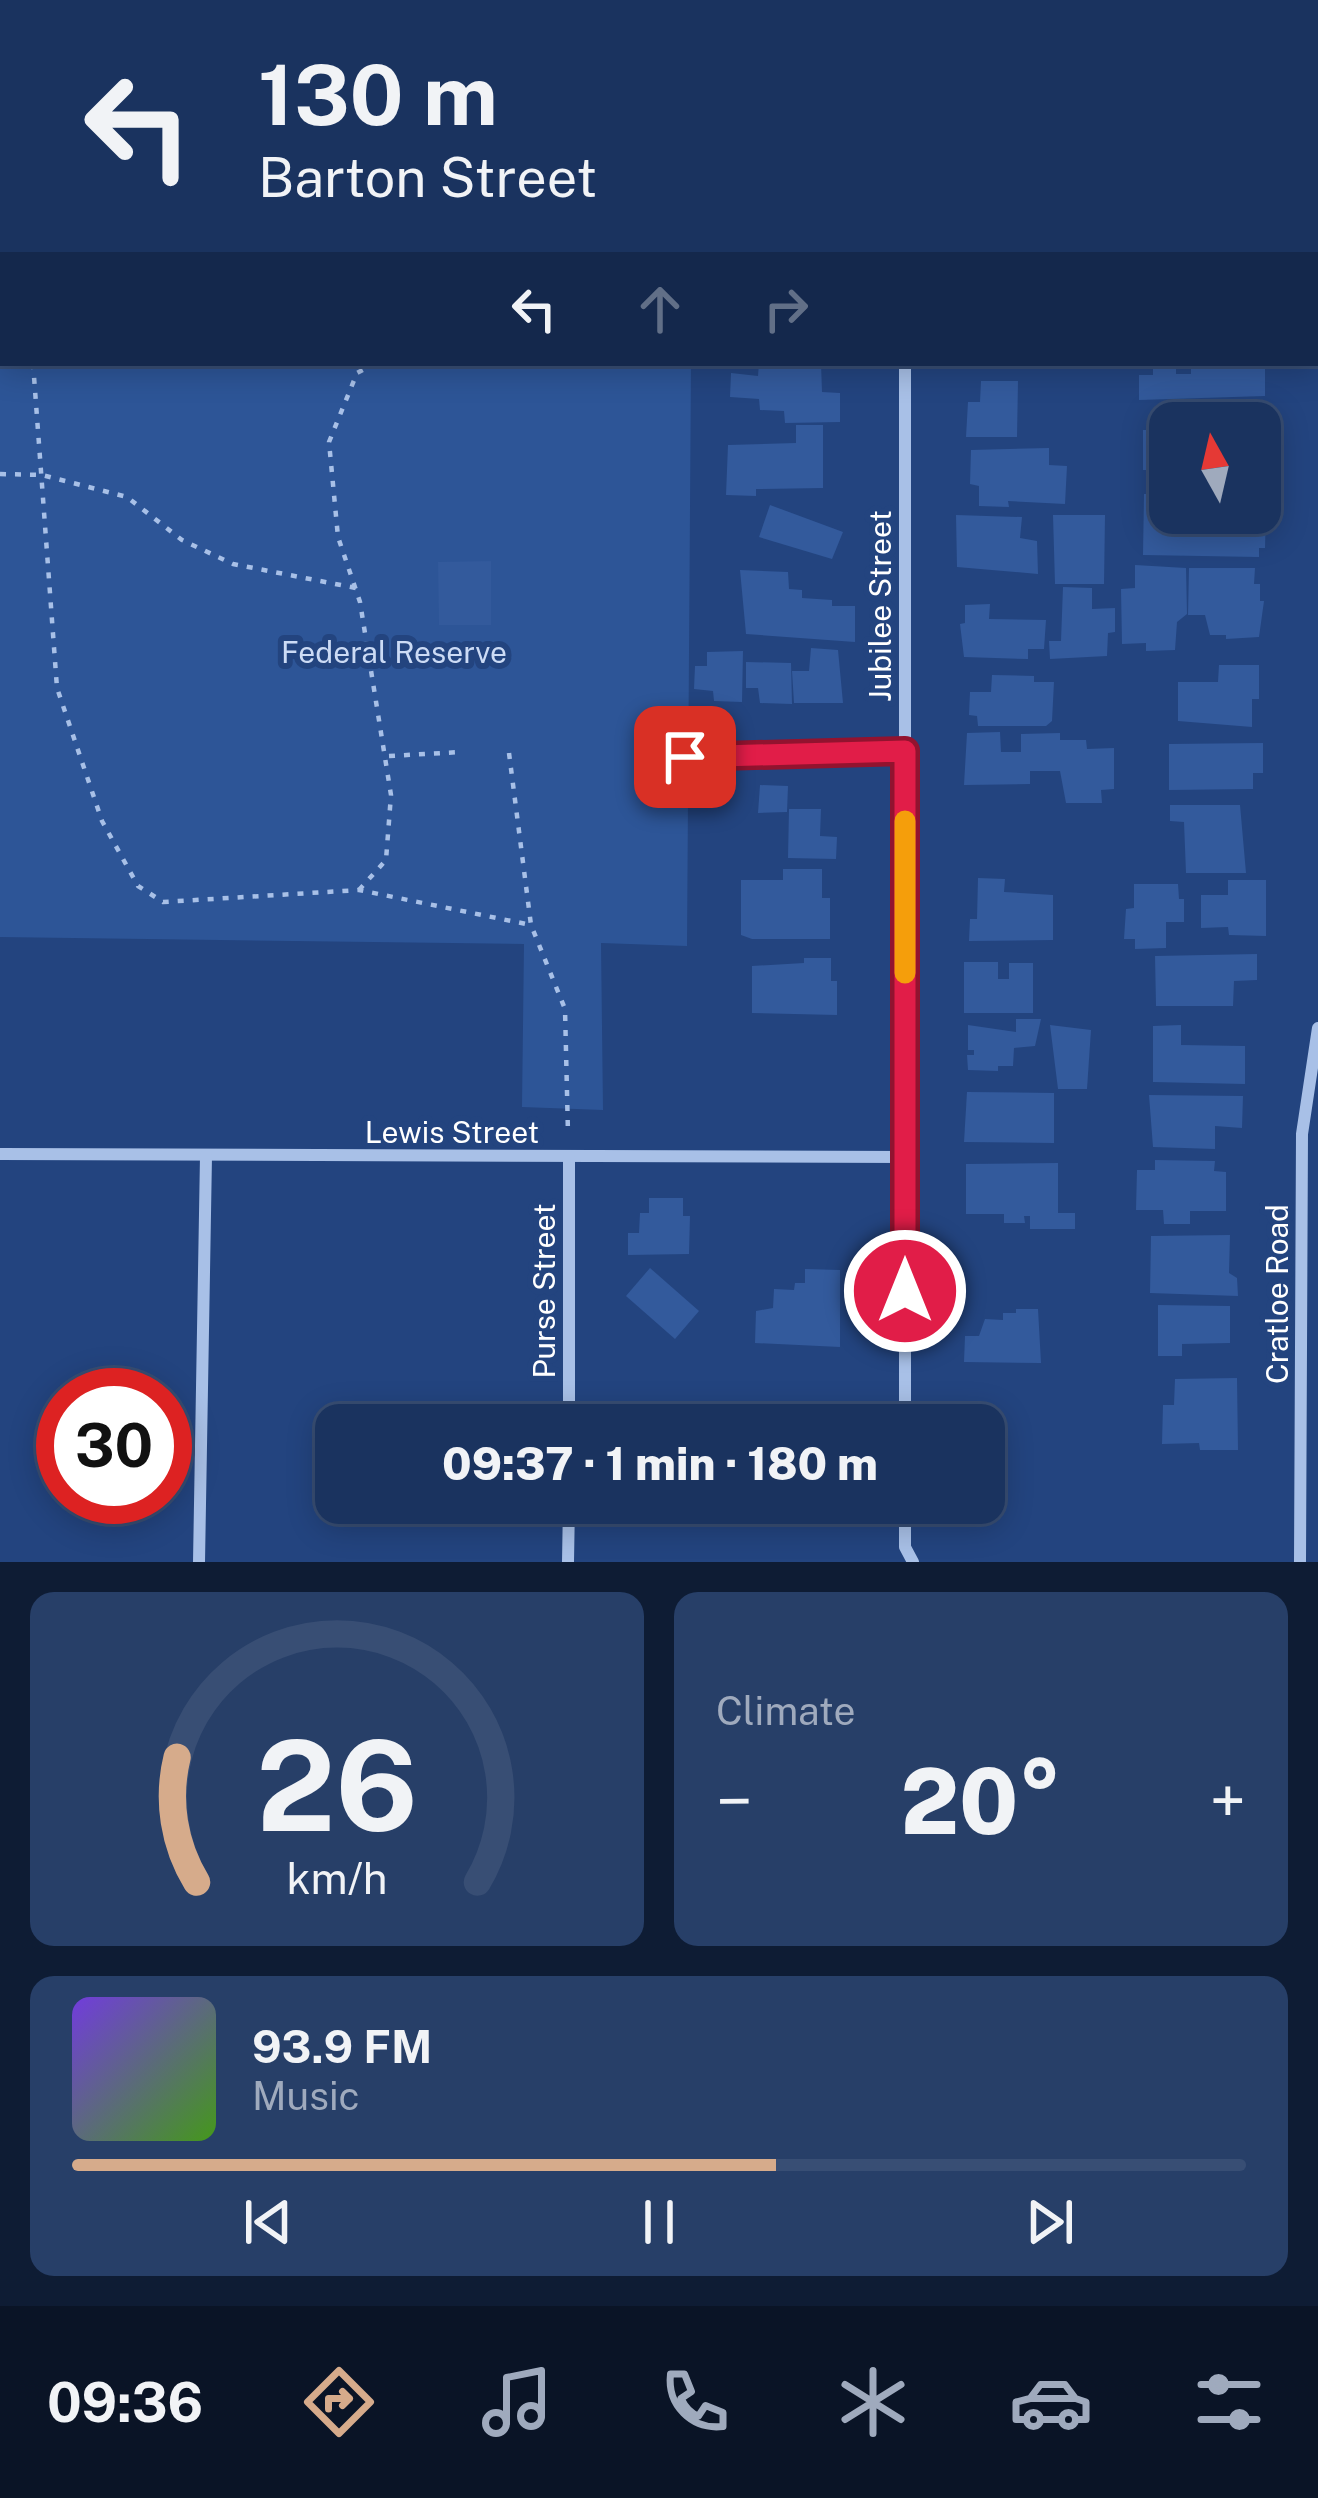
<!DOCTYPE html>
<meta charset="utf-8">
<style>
body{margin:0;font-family:"Public Sans",sans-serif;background:#273f68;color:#f1f3f6;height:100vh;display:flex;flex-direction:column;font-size:45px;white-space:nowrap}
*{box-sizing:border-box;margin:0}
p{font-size:39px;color:#9faabd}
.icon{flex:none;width:66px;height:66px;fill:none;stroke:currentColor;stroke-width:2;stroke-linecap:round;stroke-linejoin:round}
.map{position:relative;height:1562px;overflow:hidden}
.sheet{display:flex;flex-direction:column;gap:30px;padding:30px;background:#0e1c34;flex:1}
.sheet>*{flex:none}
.banner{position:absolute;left:0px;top:0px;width:1320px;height:366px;box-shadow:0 6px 30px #0003,0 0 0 3px #384e74;background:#1a335f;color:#f1f3f6;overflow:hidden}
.needle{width:78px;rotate:352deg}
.buttons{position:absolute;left:1149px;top:402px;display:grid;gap:24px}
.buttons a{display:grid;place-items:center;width:132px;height:132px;border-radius:24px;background:#1a335f;box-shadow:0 6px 30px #0003,0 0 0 3px #384e74;font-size:60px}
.speed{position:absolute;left:36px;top:1368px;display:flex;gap:24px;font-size:60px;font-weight:700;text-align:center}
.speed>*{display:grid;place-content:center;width:156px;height:156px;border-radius:50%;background:#1a335f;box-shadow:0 6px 30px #0003,0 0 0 3px #384e74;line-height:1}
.speed .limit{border:18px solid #d22;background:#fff;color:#111}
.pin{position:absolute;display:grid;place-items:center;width:102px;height:102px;color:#fff;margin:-51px;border-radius:24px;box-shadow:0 6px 18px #0006}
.me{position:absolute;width:132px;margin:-66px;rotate:0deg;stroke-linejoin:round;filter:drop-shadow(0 0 9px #0008)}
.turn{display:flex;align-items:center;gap:42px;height:252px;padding:0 60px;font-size:54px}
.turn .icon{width:156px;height:156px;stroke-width:2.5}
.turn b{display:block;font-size:84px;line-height:102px}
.lanes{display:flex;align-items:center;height:114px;padding:0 60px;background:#0003;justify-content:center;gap:60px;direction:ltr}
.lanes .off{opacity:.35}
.big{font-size:90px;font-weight:800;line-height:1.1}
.sheet .card{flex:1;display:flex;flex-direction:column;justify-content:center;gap:18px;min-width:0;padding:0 42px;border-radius:24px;background:#273f68}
.sheet .dial{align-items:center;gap:0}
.dial svg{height:312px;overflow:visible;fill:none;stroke:#384e74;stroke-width:7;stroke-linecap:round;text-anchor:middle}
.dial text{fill:#f1f3f6;stroke:none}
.song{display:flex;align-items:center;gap:36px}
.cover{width:144px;height:144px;border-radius:18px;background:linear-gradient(135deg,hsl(260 70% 55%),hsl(100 70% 35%))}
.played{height:12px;border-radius:6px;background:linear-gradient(90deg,#d6ab8b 60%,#384e74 60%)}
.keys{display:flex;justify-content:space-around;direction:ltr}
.heat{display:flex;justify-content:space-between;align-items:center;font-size:66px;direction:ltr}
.sheet .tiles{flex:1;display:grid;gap:30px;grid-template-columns:1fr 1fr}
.card:last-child{grid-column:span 2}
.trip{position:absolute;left:315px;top:1404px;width:690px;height:120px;border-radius:24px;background:#1a335f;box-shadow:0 6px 30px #0003,0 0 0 3px #384e74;font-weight:800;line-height:120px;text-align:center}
.tabs{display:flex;height:192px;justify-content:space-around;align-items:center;background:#0a1426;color:#9faabd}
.tabs .icon{width:84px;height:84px}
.tabs .current{color:#d6ab8b}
.tabs b{font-size:54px;color:#f1f3f6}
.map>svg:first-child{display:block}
.green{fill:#2d5597}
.building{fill:#335a9c}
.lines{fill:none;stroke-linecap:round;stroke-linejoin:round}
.path{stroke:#a8c0e7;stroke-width:4.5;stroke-dasharray:6 9;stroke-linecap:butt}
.street{stroke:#a8c0e7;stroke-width:12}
.route-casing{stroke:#92132f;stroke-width:30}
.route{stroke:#e11d48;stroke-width:21}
.slow{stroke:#f59e0b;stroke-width:21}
.labels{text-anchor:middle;stroke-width:12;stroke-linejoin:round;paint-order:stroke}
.street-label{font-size:30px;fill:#fff;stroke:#23447f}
.park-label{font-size:30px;fill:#ccdbf5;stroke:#23447f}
</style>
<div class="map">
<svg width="1318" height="1562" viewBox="0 0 1318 1562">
<rect width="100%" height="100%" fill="#23447f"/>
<!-- green -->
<path class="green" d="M0,0H697L3,3V363H691L687,946L601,943L603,1110L522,1107L524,944L0,937Z"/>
<!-- building -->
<g class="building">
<path d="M759,363H821L822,392L840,393V422L785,423L784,411L760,410L759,399L730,397L731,373L758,376Z"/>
<path d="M1153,363H1176V374H1191V363H1265V396L1139,400V375H1153Z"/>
<path d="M981,381H1018L1017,437H966L968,402H980Z"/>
<path d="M1185,418H1262V423H1184Z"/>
<path d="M796,425H823V488L756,489V496L726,495L728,445L796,443Z"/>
<rect x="1143" y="430" width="27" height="40"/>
<path d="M1049,448V465L1067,466L1065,504L1008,501L1009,507L979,506V486L970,484L971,450Z"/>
<path d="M1144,494H1170V513H1266L1265,548H1259V557L1143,555Z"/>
<path d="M770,505L843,532L832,559L759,537Z"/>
<path d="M956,515L1022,517L1020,538L1037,541L1038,574L957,567Z"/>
<path d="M1053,515H1105L1104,584H1055Z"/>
<path d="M491,561V625H439L438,562Z"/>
<path d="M1135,565L1186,568L1187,614L1177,622L1175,650L1146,651V643L1122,644L1121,589L1135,588Z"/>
<path d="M1189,568H1255L1254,584H1260V601H1264L1259,637L1226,639V635H1210L1205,615H1188Z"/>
<path d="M740,570L788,572L789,589L802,590V598L832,600V606H855V642L746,634Z"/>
<path d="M1063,587L1092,588V609L1115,608V632L1108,633L1107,656L1050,659L1049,641H1061Z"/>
<path d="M990,604L989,619L1046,620L1044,649H1028V659L964,657L960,624L965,623V605Z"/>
<path d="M811,648L838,650L843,703H794L792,671H809Z"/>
<path d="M743,651L742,702L714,701L713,691L694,689L695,666H707V652Z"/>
<path d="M746,662L791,663L792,704L760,703L758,688H746Z"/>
<path d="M1219,665H1259V699H1252V727L1178,721V682H1218Z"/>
<path d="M992,675L1034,676V682H1054L1052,721L1046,726H978L977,716L969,715L970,692H991Z"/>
<path d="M1000,732L1001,752H1021V734L1060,733V740H1086L1087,749L1114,748V789L1101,790L1102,803H1066L1060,771H1030V784L964,785L967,733Z"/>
<path d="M1263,743V773H1253V789L1169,790V744Z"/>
<path d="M760,785L788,786L787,812L758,813Z"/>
<path d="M1170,805H1240L1246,873H1186L1184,822L1170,821Z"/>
<path d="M789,809H821L820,836L837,837L836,859L788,858Z"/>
<path d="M783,869H822V898H830V939H752L741,935V880H783Z"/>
<path d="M978,878L1005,879L1004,892L1053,895V940L969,941L970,919H977Z"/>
<path d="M1228,880H1266V936L1229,935L1228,927L1201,928V895H1228Z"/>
<path d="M1134,884H1178L1179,899H1184V922H1166V948L1135,949V939H1124L1126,909L1134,908Z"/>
<path d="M1257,954V980L1234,981L1233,1006H1156L1155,956Z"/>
<path d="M804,958H831V981H837V1015L752,1013V966L804,963Z"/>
<path d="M964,962H998V979H1009V963H1033V1013H964Z"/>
<path d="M1016,1019H1041L1035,1046L1014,1048L1013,1066H998V1071L968,1070L967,1055H974V1050H968V1025L1016,1032Z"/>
<path d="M1050,1025L1091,1030L1087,1089H1058Z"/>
<path d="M1181,1025V1045L1245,1046V1084L1153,1082V1026Z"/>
<path d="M967,1092L1054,1093V1143L964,1142Z"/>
<path d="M1149,1095L1243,1096L1242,1128L1215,1126V1149L1153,1147Z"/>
<path d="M1155,1160L1215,1161L1214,1171L1226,1172V1211H1190V1224H1164L1163,1210H1136L1137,1170H1155Z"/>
<path d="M1058,1163V1213H1075V1229H1030V1216H1024L1025,1223H1004V1214H966V1164Z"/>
<path d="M649,1198H683V1216H690L689,1254L628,1255V1233H639L640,1213H649Z"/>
<path d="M1230,1235L1229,1273L1237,1278L1238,1296L1150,1293L1151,1236Z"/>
<path d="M650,1268L699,1311L675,1339L626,1296Z"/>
<path d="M805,1269L840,1270V1347L755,1343L756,1311L773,1308L774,1289L794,1290L795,1283H805Z"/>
<path d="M1158,1305L1230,1306V1343L1182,1344V1356H1158Z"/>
<path d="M1016,1309H1038L1041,1363L964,1362L965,1336H979L985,1319L1003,1320V1313H1016Z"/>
<path d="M1237,1378L1238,1450H1200L1199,1443L1162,1444L1163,1405H1174L1175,1379Z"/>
</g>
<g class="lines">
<!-- path -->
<g class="path">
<path d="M631,0V3"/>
<path d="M58,3V0"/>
<path d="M33,363L57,688L102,821L138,886L163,902L359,890L531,925"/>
<path d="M0,474L42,475L127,497L182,540L233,564L356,588"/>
<path d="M509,753L531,925L565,1009L568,1134"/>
<path d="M389,756L461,752"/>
<path d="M359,890L386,860L391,795L360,602L338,537L329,442L357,373L376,363"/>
</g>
<!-- street -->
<g class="street">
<path d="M905,3V0"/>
<path d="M685,757L905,751"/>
<path d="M0,1154L905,1157"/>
<path d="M569,1425V1157"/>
<path d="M905,1425V363"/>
<path d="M905,1503V1547L913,1562"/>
<path d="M199,1562L206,1156"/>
<path d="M568,1562L569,1503"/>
<path d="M1300,1562L1302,1134L1318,1028"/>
</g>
</g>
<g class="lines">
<defs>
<path id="route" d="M685,757L905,751V1291"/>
</defs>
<!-- route casing -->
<use href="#route" class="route-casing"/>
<!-- route -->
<use href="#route" class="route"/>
<!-- slow -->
<path class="slow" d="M905,821V973"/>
</g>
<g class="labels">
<!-- street labels -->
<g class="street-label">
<text transform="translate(881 606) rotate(-90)" y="10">Jubilee Street</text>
<text x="452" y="1143">Lewis Street</text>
<text transform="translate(545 1291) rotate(-90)" y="10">Purse Street</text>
<text transform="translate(1278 1294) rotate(-90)" y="10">Cratloe Road</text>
</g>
<!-- park labels -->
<g class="park-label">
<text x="394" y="663">Federal Reserve</text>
</g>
</g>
</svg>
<div class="buttons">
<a><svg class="needle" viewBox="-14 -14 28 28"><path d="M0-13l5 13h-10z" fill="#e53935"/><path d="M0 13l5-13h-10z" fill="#9faabd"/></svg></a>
</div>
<div class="speed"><div class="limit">30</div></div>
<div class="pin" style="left:685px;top:757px;background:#d93025"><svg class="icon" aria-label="arrive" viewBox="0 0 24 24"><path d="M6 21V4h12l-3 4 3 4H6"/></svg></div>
<svg class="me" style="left:905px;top:1291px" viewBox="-20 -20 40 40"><circle r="17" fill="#e11d48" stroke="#fff" stroke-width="3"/><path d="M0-11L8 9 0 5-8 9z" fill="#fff"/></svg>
<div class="trip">09:37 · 1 min · 180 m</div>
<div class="banner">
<div class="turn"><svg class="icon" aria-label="left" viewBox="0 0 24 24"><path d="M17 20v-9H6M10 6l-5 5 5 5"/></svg><div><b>130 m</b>Barton Street</div></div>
<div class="lanes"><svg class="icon" aria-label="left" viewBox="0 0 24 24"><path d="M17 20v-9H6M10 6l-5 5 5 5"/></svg><svg class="icon off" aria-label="ahead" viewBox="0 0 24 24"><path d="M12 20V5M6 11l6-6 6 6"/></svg><svg class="icon off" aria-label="right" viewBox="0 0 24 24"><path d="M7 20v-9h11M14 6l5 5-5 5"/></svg></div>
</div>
</div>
<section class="sheet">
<div class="tiles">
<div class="card dial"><svg viewBox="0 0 100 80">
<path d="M14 69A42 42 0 1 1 86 69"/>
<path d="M14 69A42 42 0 0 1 9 37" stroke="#d6ab8b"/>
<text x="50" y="56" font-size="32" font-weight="700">26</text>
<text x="50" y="72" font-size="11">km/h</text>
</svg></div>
<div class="card"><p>Climate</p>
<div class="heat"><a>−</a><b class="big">20°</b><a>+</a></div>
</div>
<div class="card">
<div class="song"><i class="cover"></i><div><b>93.9 FM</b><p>Music</p></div></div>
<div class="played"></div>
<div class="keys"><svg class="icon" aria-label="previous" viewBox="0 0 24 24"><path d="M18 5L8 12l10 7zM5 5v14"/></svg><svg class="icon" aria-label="pause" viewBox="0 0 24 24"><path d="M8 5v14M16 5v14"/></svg><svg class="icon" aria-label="next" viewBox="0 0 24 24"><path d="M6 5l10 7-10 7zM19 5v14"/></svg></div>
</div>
</div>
</section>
<nav class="tabs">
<b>09:36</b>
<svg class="icon current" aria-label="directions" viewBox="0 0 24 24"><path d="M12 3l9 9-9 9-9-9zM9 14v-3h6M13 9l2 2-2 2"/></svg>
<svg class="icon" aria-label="music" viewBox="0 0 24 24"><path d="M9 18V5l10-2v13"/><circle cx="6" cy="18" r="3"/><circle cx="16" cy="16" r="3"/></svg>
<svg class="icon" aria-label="phone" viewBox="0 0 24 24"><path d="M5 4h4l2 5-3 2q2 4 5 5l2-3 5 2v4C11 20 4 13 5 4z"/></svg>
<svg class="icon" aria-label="climate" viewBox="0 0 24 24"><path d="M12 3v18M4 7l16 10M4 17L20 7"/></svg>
<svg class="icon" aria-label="car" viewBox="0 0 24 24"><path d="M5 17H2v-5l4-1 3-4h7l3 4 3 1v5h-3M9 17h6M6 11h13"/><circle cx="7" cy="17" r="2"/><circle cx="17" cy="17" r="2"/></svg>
<svg class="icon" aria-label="filters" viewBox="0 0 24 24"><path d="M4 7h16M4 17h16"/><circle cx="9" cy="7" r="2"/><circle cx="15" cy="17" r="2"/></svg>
</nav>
